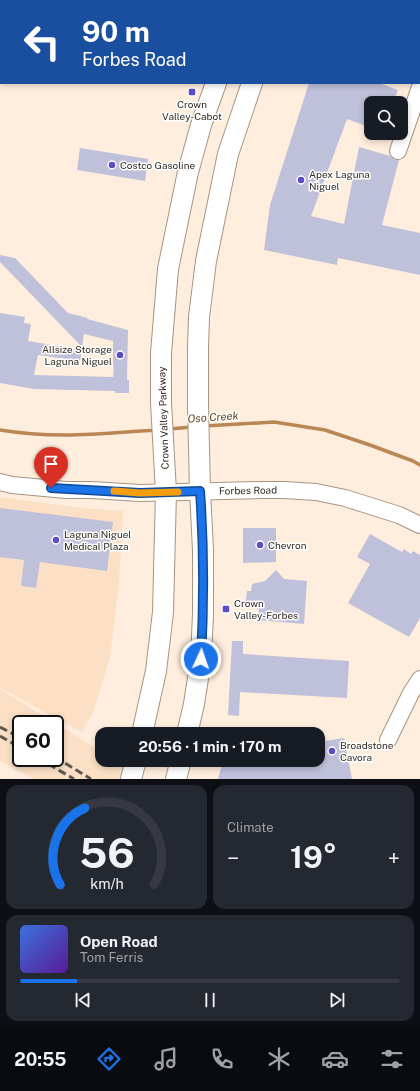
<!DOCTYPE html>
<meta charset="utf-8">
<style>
body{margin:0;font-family:"Public Sans",sans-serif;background:#242831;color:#f1f3f6;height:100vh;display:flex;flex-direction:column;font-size:15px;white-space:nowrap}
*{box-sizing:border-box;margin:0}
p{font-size:13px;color:#9ea1a6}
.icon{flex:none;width:22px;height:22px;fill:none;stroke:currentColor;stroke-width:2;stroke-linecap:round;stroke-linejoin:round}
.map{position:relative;height:779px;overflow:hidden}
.sheet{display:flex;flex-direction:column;gap:6px;padding:6px;background:#0d0f14;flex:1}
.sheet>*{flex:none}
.top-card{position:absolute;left:0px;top:0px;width:420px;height:84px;box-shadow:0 2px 6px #0003;background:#1a4fa0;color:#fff;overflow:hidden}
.controls{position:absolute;left:364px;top:96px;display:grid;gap:8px}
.controls a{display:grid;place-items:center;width:44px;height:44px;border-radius:8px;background:#171b24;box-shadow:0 2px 6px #0003;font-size:20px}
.speed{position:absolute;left:12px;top:715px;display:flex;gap:8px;font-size:20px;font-weight:700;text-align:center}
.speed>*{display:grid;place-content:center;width:52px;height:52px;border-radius:50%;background:#171b24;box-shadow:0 2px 6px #0003;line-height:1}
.speed .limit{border:2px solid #111;border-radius:6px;background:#fff;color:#111}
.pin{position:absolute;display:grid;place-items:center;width:34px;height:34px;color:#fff;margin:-41px -17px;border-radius:50% 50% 50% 0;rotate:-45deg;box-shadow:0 0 4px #0007}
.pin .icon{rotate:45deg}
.me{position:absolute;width:44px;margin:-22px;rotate:3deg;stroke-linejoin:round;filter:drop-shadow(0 0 3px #0008)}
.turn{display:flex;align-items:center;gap:14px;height:84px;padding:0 16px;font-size:18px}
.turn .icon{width:52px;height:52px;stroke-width:2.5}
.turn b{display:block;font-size:28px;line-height:34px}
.big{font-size:30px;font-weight:700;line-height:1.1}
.sheet .tile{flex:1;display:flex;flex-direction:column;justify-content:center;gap:6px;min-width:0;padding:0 14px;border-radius:12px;background:#242831}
.sheet .dial{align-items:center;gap:0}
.dial svg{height:104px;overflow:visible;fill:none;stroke:#363941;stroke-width:7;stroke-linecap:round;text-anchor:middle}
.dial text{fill:#f1f3f6;stroke:none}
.song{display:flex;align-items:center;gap:12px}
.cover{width:48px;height:48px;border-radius:6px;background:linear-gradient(135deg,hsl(220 70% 55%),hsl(270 70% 35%))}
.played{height:4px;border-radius:2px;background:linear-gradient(90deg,#1a73e8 15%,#363941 15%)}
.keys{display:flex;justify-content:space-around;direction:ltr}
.heat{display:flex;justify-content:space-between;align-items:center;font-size:22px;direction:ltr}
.sheet .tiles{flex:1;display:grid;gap:6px;grid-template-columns:1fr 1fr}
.tile:last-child{grid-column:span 2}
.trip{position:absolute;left:95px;top:727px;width:230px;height:40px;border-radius:12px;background:#171b24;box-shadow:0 2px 6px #0003;font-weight:700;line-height:40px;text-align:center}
.tabs{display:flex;height:64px;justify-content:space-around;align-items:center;background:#090b0e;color:#9ea1a6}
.tabs .icon{width:28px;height:28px}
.tabs .on{color:#1a73e8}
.tabs b{font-size:18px;color:#f1f3f6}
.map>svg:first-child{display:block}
.built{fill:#fbe0c6;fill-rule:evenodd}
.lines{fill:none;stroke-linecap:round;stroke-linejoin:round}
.stream{stroke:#ba8754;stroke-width:3.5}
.building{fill:#bfc0d9}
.minor-casing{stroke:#a89482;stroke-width:18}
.major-casing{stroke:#a89482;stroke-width:22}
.minor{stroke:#fff;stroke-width:16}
.major{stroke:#fff;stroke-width:20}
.rail{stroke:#61574d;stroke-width:3;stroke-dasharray:8 4;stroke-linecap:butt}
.route-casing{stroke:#114b97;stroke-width:10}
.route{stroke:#1a73e8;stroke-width:7}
.slow{stroke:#f59e0b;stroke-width:7}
.poi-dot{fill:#5d4dc5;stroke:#fff;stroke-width:1.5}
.labels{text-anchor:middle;stroke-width:3;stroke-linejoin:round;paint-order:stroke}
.poi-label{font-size:10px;fill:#312921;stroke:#fff;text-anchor:start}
.street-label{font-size:10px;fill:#312921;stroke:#fff}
.water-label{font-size:11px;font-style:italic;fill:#603d15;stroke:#fff}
</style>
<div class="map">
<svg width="420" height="779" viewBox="0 0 420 779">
<rect width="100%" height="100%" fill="#ffeede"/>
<!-- built -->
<g class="built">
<path d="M0,497L82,508L123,511L119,585L110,657L94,710L82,732L0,688Z"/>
<path d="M0,689L102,752V760H114L144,779H34L0,761ZM21,724H55V758H21Z"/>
</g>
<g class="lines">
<!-- stream -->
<g class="stream">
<path d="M204,426L274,422L325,430L370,445L413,461L420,465"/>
<path d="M169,429L192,427"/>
<path d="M0,430C54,439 102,434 156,430"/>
</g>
</g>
<!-- building -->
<g class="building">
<path d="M309,83H379L398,90L393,103H371V128L347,119L311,216L344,224L359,147L390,156L395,160H399L382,225L420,233V275L338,258L337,265L264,250L270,205Z"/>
<path d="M80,148L148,159L145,181L77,170Z"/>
<path d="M0,255L15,258L68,313L88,318L87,319L128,330L127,380H129V393H115V391L34,389L0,383V313L25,317L24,323L31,324L28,341L82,350L80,361L38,355L34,375L113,377L114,367L113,366V341L84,334L82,347L0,262Z"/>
<path d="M0,508L113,522L107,571L40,562L36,588L21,586L24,560L0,557Z"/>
<path d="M243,528H276V562L243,563Z"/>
<path d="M370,534L402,552L404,549L411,554L413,551L420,555V618L409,637L348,603L370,564L357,557Z"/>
<path d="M276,570L284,579L307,581L304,624L258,620L259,609L245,607L247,591H251L252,584L265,581Z"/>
<path d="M232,641H243V654L349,661L347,698L240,692L239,716L228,715Z"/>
<path d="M344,738L352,779H218L223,760H318V742Z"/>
</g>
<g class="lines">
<defs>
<g id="minor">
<path d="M398,151L420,87"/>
<path d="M0,482L12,485L66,490H92L140,493L261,490H284L316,492L345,498L399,515L420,525"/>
<path d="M388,740L411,693L420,679"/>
</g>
<g id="major">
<path d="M213,0L216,1"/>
<path d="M276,0L279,1"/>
<path d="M249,1V0"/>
<path d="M419,49H420"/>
<path d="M419,73L420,74"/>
<path d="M142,734L156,671L163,612L166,492L161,403V353L168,269L188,172L201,125L216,83"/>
<path d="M187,734L194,704L201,659L203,614V550L200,491L198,405V347L199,317L206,261L228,154L252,83"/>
<path d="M131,779L136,760"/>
<path d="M176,779L181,760"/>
</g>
</defs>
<!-- minor casing -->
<use href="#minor" class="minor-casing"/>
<!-- major casing -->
<use href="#major" class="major-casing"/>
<!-- minor -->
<use href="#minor" class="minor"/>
<!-- major -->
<use href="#major" class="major"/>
<!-- rail -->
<g class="rail">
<path d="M0,727L21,738"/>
<path d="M0,736L21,748"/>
<path d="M55,757L91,779"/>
<path d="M38,758L74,779"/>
</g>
</g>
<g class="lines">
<defs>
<path id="route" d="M51,488L140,493L200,491C204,547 204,603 201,659"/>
</defs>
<!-- route casing -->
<use href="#route" class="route-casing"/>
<!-- route -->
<use href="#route" class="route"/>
<!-- slow -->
<path class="slow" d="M114,491L140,493L178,492"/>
</g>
<!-- markers -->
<g class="poi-dot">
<rect x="188" y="88" width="8" height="8" rx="2"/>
<circle cx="112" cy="165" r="4"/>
<circle cx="301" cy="180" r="4"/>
<circle cx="120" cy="355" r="4"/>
<circle cx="56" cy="540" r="4"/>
<circle cx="260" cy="545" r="4"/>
<rect x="222" y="605" width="8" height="8" rx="2"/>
<circle cx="332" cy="751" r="4"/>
</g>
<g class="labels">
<!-- poi labels -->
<g class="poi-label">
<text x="192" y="108" text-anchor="middle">Crown<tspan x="192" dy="12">Valley-Cabot</tspan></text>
<text x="120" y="169">Costco Gasoline</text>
<text x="309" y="178">Apex Laguna<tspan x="309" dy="12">Niguel</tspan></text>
<text x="112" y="353" text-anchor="end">Allsize Storage<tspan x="112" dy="12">Laguna Niguel</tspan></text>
<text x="64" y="538">Laguna Niguel<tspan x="64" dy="12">Medical Plaza</tspan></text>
<text x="268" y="549">Chevron</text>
<text x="234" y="607">Crown<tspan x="234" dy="12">Valley-Forbes</tspan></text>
<text x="340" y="749">Broadstone<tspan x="340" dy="12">Cavora</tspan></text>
</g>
<!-- street labels -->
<g class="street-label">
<text transform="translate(163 418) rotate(-92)" y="4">Crown Valley Parkway</text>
<text transform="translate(248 490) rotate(-1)" y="4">Forbes Road</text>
</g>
<!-- water labels -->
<g class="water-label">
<text transform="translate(213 417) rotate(-4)" y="4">Oso Creek</text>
</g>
</g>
</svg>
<div class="controls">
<a><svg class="icon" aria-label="search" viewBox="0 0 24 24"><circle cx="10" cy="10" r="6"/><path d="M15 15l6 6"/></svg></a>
</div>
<div class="speed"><div class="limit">60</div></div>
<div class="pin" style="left:51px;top:488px;background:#d93025"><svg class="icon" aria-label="arrive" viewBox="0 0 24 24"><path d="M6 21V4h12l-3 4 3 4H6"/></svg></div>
<svg class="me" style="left:201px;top:659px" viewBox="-20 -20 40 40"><circle r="17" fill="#1a73e8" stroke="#fff" stroke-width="3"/><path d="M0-11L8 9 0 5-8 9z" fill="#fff"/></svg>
<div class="trip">20:56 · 1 min · 170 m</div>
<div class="top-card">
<div class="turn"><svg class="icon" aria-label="left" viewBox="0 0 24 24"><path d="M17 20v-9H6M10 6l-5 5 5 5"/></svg><div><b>90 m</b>Forbes Road</div></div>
</div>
</div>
<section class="sheet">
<div class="tiles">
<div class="tile dial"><svg viewBox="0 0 100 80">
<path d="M14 69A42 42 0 1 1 86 69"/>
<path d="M14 69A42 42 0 0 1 33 10" stroke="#1a73e8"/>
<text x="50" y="56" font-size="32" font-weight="700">56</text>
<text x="50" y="72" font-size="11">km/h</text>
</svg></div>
<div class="tile"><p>Climate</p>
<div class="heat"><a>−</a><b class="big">19°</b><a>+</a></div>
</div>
<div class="tile">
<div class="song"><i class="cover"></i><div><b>Open Road</b><p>Tom Ferris</p></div></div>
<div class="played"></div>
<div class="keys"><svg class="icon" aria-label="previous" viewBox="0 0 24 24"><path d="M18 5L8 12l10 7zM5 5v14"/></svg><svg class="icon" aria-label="pause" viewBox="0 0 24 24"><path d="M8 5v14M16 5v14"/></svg><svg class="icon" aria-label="next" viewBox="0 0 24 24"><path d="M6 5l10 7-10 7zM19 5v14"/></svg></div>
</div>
</div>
</section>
<nav class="tabs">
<b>20:55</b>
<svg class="icon on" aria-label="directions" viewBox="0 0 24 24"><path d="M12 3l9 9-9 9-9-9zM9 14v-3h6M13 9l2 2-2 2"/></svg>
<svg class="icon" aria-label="music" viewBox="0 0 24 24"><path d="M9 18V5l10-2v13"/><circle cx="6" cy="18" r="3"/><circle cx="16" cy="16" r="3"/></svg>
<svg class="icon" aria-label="phone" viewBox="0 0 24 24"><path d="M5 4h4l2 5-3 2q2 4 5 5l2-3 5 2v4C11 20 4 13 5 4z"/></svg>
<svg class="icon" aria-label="climate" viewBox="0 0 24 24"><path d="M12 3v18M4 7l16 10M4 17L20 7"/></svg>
<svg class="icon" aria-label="car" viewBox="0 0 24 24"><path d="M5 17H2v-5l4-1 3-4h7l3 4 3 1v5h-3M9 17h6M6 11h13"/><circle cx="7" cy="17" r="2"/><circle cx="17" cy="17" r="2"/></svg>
<svg class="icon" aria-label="filters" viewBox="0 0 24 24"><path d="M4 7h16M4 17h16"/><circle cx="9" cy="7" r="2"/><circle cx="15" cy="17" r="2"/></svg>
</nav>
